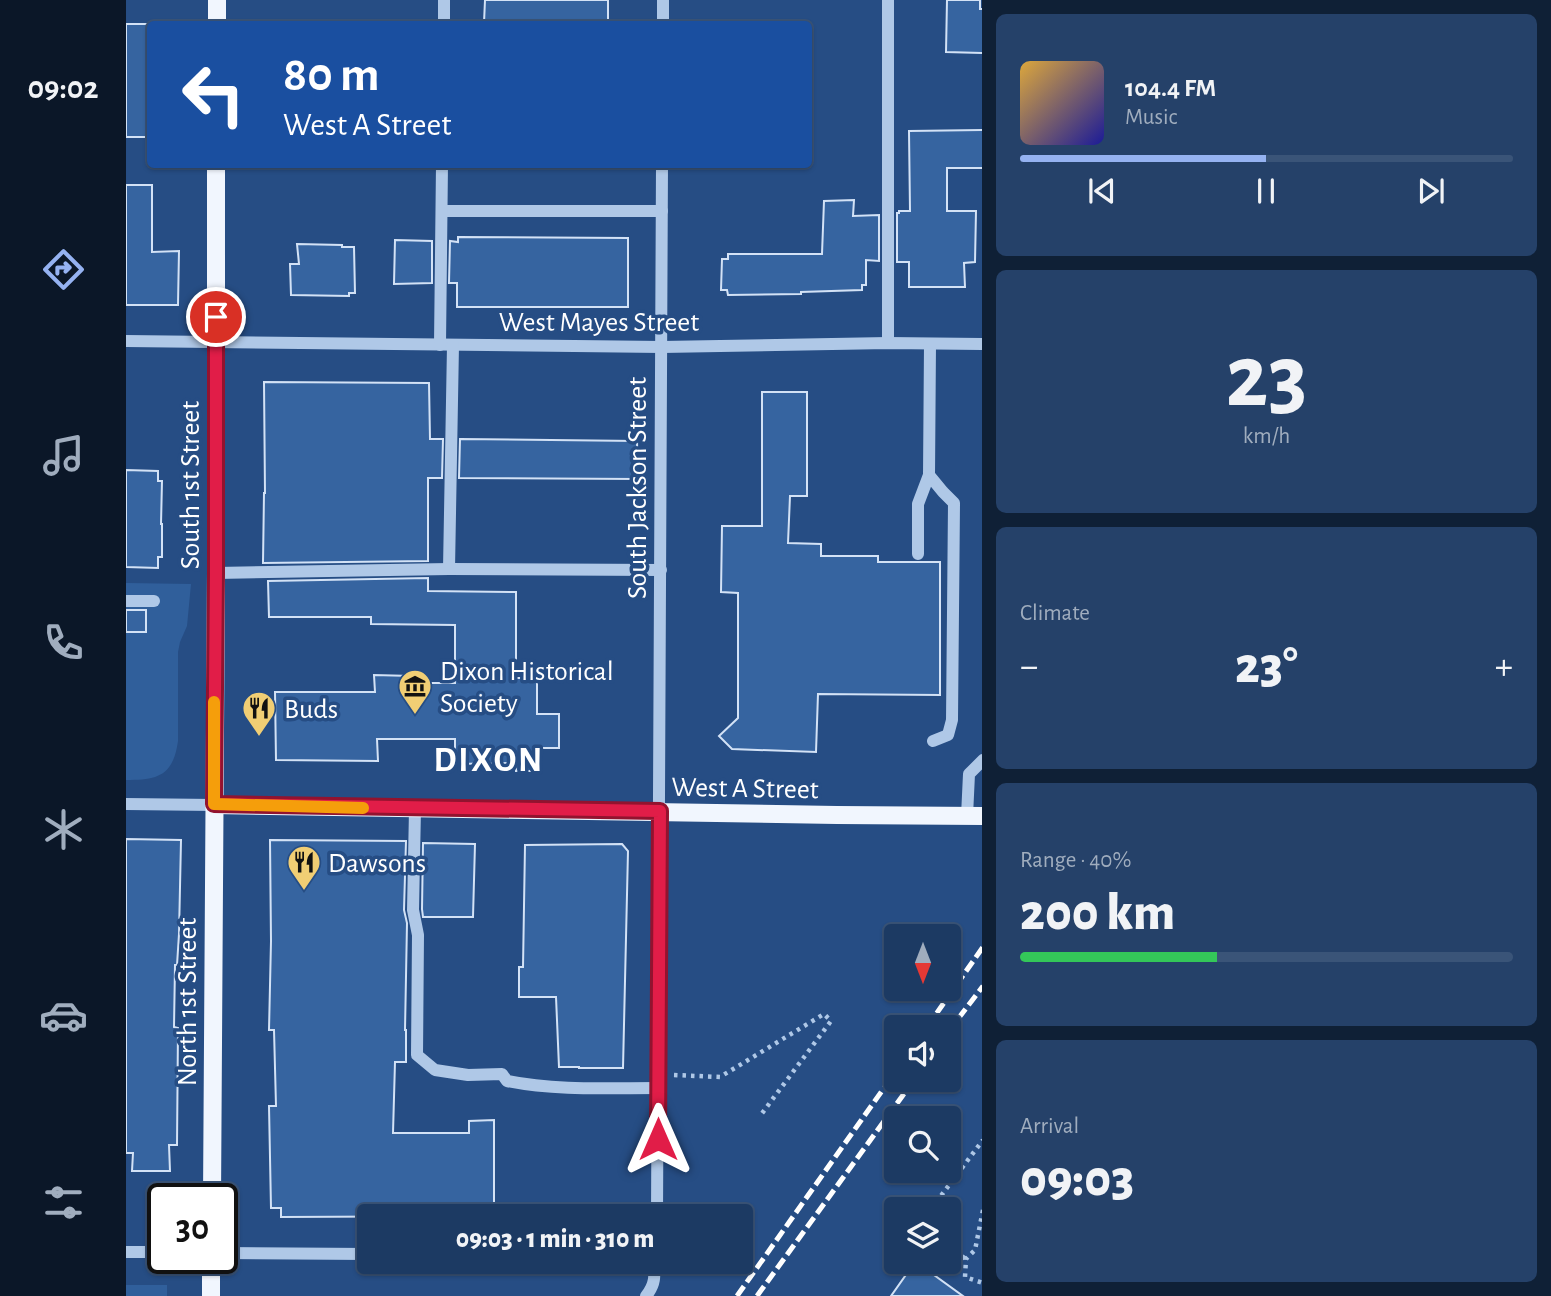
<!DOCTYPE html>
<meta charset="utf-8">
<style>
body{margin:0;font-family:"Alegreya Sans",sans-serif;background:#254169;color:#f1f3f6;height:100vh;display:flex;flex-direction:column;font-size:26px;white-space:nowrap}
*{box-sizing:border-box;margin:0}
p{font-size:23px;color:#a0adbe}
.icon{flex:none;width:38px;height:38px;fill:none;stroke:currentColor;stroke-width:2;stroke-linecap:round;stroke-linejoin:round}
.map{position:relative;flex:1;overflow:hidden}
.details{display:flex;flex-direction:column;gap:14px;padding:14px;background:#0f2036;width:569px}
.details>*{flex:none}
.guide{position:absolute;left:21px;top:21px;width:665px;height:147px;border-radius:7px;box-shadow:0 2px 5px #0004,0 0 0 2px #3a5478;background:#1a4fa0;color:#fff;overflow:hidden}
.needle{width:46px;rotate:180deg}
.buttons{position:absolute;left:758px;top:924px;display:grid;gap:14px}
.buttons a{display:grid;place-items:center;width:77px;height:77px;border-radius:7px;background:#1c3a63;box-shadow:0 2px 5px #0004,0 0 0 2px #3a5478;font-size:35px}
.speed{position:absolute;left:21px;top:1183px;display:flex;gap:14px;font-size:35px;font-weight:700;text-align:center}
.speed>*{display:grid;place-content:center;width:91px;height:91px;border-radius:50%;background:#1c3a63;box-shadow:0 2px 5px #0004,0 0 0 2px #3a5478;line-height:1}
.speed .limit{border:4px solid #111;border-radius:10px;background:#fff;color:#111}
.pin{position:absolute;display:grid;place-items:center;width:60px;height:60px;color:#fff;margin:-30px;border:4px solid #fff;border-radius:50%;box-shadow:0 2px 7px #0007}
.me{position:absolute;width:77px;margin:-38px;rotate:0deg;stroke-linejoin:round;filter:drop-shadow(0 0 5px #0008)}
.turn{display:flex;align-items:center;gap:24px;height:147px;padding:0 21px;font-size:32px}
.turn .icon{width:91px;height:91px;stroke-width:2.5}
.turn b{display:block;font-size:49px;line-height:60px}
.big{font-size:52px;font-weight:800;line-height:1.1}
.details .widget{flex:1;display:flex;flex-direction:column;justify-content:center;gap:10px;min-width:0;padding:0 24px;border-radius:10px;background:#254169}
.details .dial{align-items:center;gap:0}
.dial b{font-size:91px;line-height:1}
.song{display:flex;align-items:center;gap:21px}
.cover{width:84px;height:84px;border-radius:10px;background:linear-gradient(135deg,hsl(40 70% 55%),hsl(240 70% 35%))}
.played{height:7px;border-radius:4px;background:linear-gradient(90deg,#95b2f1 50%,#3a5478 50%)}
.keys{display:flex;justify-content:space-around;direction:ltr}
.heat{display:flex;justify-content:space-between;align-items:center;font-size:38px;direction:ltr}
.charge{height:10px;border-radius:5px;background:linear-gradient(90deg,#34c759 40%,#3a5478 0)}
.trip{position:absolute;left:231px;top:1204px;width:396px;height:70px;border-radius:7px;background:#1c3a63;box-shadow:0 2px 5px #0004,0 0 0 2px #3a5478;font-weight:800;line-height:70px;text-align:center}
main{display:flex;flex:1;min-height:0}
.menu{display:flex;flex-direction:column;width:126px;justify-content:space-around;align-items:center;background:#0b1728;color:#a0adbe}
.menu .icon{width:49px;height:49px}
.menu .selected{color:#95b2f1}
.menu b{font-size:32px;color:#f1f3f6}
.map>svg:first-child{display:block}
.green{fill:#305f9b}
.building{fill:#3664a0;stroke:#d3e2f6;stroke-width:2}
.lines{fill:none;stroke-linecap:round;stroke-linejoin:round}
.path{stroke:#afc8e7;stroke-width:4.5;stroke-dasharray:3.5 5;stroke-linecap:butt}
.minor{stroke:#afc8e7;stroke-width:12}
.major{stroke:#f1f6fe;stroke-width:18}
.rail{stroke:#fff;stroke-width:5;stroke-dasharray:12 5;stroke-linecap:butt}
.route-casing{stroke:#92132f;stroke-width:18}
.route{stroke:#e11d48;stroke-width:12}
.slow{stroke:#f59e0b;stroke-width:12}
.labels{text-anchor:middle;stroke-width:7;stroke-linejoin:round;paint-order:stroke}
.street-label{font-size:28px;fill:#fff;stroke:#264d84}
.poi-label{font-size:28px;fill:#fff;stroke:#264d84;text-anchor:start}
.district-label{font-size:35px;font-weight:bold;letter-spacing:2px;fill:#fff;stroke:#264d84}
</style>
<main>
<nav class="menu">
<b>09:02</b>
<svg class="icon selected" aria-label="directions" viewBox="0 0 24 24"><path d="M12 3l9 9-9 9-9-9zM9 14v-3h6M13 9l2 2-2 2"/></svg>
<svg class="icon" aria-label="music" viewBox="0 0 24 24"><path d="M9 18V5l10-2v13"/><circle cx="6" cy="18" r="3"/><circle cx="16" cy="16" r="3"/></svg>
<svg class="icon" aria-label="phone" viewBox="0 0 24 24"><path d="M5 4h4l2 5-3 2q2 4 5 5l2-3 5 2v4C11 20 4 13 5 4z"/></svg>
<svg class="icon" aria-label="climate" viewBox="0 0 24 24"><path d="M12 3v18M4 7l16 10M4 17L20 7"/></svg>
<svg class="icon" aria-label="car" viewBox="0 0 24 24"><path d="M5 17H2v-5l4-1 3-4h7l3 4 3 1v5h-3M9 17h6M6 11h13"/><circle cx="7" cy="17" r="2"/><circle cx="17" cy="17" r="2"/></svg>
<svg class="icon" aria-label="filters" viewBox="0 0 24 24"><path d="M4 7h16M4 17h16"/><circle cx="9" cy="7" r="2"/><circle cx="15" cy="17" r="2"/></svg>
</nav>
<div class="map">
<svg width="857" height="1296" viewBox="0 0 857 1296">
<rect width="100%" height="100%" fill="#264d84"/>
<!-- green -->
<g class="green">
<path d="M0,583L65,584L61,626L54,642L52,652V741C47,776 32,780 0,780Z"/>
<rect x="0" y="1285" width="41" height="11"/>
</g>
<!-- building -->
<g class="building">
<path d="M359,0H482V24L358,23Z"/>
<path d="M821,0H854V9H857V53L820,52Z"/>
<path d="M0,24H24V63H22V137H0Z"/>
<path d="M857,130V168H821V211H850L849,262L838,263L839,287H783V262H771V213H773V211H784L783,131Z"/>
<path d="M0,185H26V252L53,251L52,305H0Z"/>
<path d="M728,200L727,216L753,215V261L740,260V285H736V290L675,292V294L602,295L601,290H595L596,259H602V254H696L698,201Z"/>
<path d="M332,237L502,238V307H331V283H323L324,241L332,242Z"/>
<path d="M269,240L306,241V283L268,284Z"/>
<path d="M171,244L216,245V247H228L229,293H223V296L165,295L164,264H173Z"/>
<path d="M138,382L303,383L304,439H317L316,478H302V561L137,563L138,493H139Z"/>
<path d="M636,392H681V496H664L662,543L695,544V556H752V562H814V695L692,694L690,752L606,749L593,736L612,718V593L595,592L596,526H636Z"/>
<path d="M334,439L511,441L512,479L333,478Z"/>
<path d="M0,470L32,471V481H36L35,524H36V557H32V568L0,567Z"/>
<path d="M302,578V591L390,592V678H411V714H433V748H411V771H390V763L329,764V739H251L252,761L150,760L149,692H249L248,675L286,676V683H329V625L245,624V617H143L142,581Z"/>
<rect x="0" y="610" width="20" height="22"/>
<path d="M0,839L55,840L53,934L51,965H49L48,1027L52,1028L51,1145H43L44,1171H6L7,1153H0Z"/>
<path d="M144,840L280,841L278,910L281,923L279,1030H280V1062H269L267,1133H343V1121L368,1120V1216L155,1217V1208H145L143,1106H150L148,1030H143L145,941Z"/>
<path d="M297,843L349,844L347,917H297L296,909Z"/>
<path d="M496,844L502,851L497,1068H453V1067H433L430,997H393V967H397L399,845Z"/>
<path d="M789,1262H790L837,1296H765Z"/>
</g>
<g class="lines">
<!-- path -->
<g class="path">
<path d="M548,1075L594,1077L698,1014L705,1021L634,1116"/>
<path d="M805,1209L857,1140"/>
<path d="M857,1210L849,1250L840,1259L839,1277L857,1283"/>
<path d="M822,1247L840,1259"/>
</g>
<!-- minor -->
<g class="minor">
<path d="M762,0V343"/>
<path d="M318,24V0"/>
<path d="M537,24V0"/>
<path d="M316,211H536"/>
<path d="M0,341L536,347L762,343L857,344"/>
<path d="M804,344L803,475L817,492L828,503L826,720L822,735L807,741"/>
<path d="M314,345L316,164"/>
<path d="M792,554V504L803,475"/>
<path d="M323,569L327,345"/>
<path d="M90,573L323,569L535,570"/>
<path d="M0,601H28"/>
<path d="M0,804L88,805"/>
<path d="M289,809L287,910L292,935L291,1055L309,1070L342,1075L376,1074L381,1081C430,1091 482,1088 532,1088"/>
<path d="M841,816L843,774L857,760"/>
<path d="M531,1216L536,164"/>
<path d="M0,1252H37"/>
<path d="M96,1253L243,1254"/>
<path d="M520,1296C529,1285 530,1275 526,1262"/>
</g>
<!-- major -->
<g class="major">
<path d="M91,24V0"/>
<path d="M88,805L711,815L857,816"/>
<path d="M86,1199L90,573V164"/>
<path d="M85,1296V1258"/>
</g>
<!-- rail -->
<g class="rail">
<path d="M801,1027L857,947"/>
<path d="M822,1032L857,986"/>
<path d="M611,1296L770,1071"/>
<path d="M631,1296L788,1080"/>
</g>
</g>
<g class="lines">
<defs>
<path id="route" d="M90,317V573L88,804L534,811L532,1139"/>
</defs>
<!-- route casing -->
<use href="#route" class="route-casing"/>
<!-- route -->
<use href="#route" class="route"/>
<!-- slow -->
<path class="slow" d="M88,702V804L237,808"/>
</g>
<!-- icons -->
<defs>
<symbol id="museum-pin" viewBox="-11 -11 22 30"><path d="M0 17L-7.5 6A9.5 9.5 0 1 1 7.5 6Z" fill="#f1ce74" stroke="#264d84"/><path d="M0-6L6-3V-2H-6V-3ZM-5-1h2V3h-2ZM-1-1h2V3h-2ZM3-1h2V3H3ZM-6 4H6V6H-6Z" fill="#111"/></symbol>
<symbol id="restaurant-pin" viewBox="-11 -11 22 30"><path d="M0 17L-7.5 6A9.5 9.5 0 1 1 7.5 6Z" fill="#f1ce74" stroke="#264d84"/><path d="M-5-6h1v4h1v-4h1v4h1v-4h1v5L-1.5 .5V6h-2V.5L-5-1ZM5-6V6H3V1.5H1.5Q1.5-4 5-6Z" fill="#111"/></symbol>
</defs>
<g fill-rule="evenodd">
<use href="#museum-pin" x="270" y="667" width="38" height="52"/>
<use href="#restaurant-pin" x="114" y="689" width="38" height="52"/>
<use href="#restaurant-pin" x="159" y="843" width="38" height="52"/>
</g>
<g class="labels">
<!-- street labels -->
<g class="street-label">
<text x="473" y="331">West Mayes Street</text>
<text transform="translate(63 485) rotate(-90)" y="10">South 1st Street</text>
<text transform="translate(510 488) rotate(-90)" y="10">South Jackson Street</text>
<text transform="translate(619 787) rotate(1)" y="10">West A Street</text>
<text transform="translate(60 1002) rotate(-90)" y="10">North 1st Street</text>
</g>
<!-- poi labels -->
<g class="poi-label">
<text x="314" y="680">Dixon Historical<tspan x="314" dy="32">Society</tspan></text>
<text x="158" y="718">Buds</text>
<text x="202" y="872">Dawsons</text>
</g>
<!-- district labels -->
<g class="district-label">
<text x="363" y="771">DIXON</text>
</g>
</g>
</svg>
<div class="buttons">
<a><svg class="needle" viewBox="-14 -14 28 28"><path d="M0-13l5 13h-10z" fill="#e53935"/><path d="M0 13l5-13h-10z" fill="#a0adbe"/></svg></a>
<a><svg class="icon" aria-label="sound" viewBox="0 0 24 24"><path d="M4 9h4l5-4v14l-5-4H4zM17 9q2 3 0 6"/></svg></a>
<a><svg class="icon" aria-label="search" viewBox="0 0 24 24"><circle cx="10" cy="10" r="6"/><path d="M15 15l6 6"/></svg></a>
<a><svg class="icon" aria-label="layers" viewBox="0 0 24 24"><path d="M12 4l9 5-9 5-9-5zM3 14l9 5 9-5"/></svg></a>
</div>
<div class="speed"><div class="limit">30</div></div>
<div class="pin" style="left:90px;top:317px;background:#d93025"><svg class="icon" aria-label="arrive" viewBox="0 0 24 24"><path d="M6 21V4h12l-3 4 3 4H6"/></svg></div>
<svg class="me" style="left:532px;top:1139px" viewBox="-20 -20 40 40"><path d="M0-17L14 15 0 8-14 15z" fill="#e11d48" stroke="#fff" stroke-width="4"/></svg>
<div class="trip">09:03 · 1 min · 310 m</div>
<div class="guide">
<div class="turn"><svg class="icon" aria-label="left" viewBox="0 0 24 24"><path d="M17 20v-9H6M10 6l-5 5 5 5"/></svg><div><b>80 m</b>West A Street</div></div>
</div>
</div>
<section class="details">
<div class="widget">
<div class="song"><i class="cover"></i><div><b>104.4 FM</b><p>Music</p></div></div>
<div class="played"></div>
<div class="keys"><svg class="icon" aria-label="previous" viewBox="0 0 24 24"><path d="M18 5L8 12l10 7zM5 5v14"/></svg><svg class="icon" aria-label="pause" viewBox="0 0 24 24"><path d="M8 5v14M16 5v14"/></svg><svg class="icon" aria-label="next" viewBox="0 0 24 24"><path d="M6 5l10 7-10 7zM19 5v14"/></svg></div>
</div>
<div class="widget dial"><b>23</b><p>km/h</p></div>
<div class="widget"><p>Climate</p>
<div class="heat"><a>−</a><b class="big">23°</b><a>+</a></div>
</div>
<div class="widget"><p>Range · 40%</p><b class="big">200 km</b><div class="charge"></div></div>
<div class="widget"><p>Arrival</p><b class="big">09:03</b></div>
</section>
</main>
